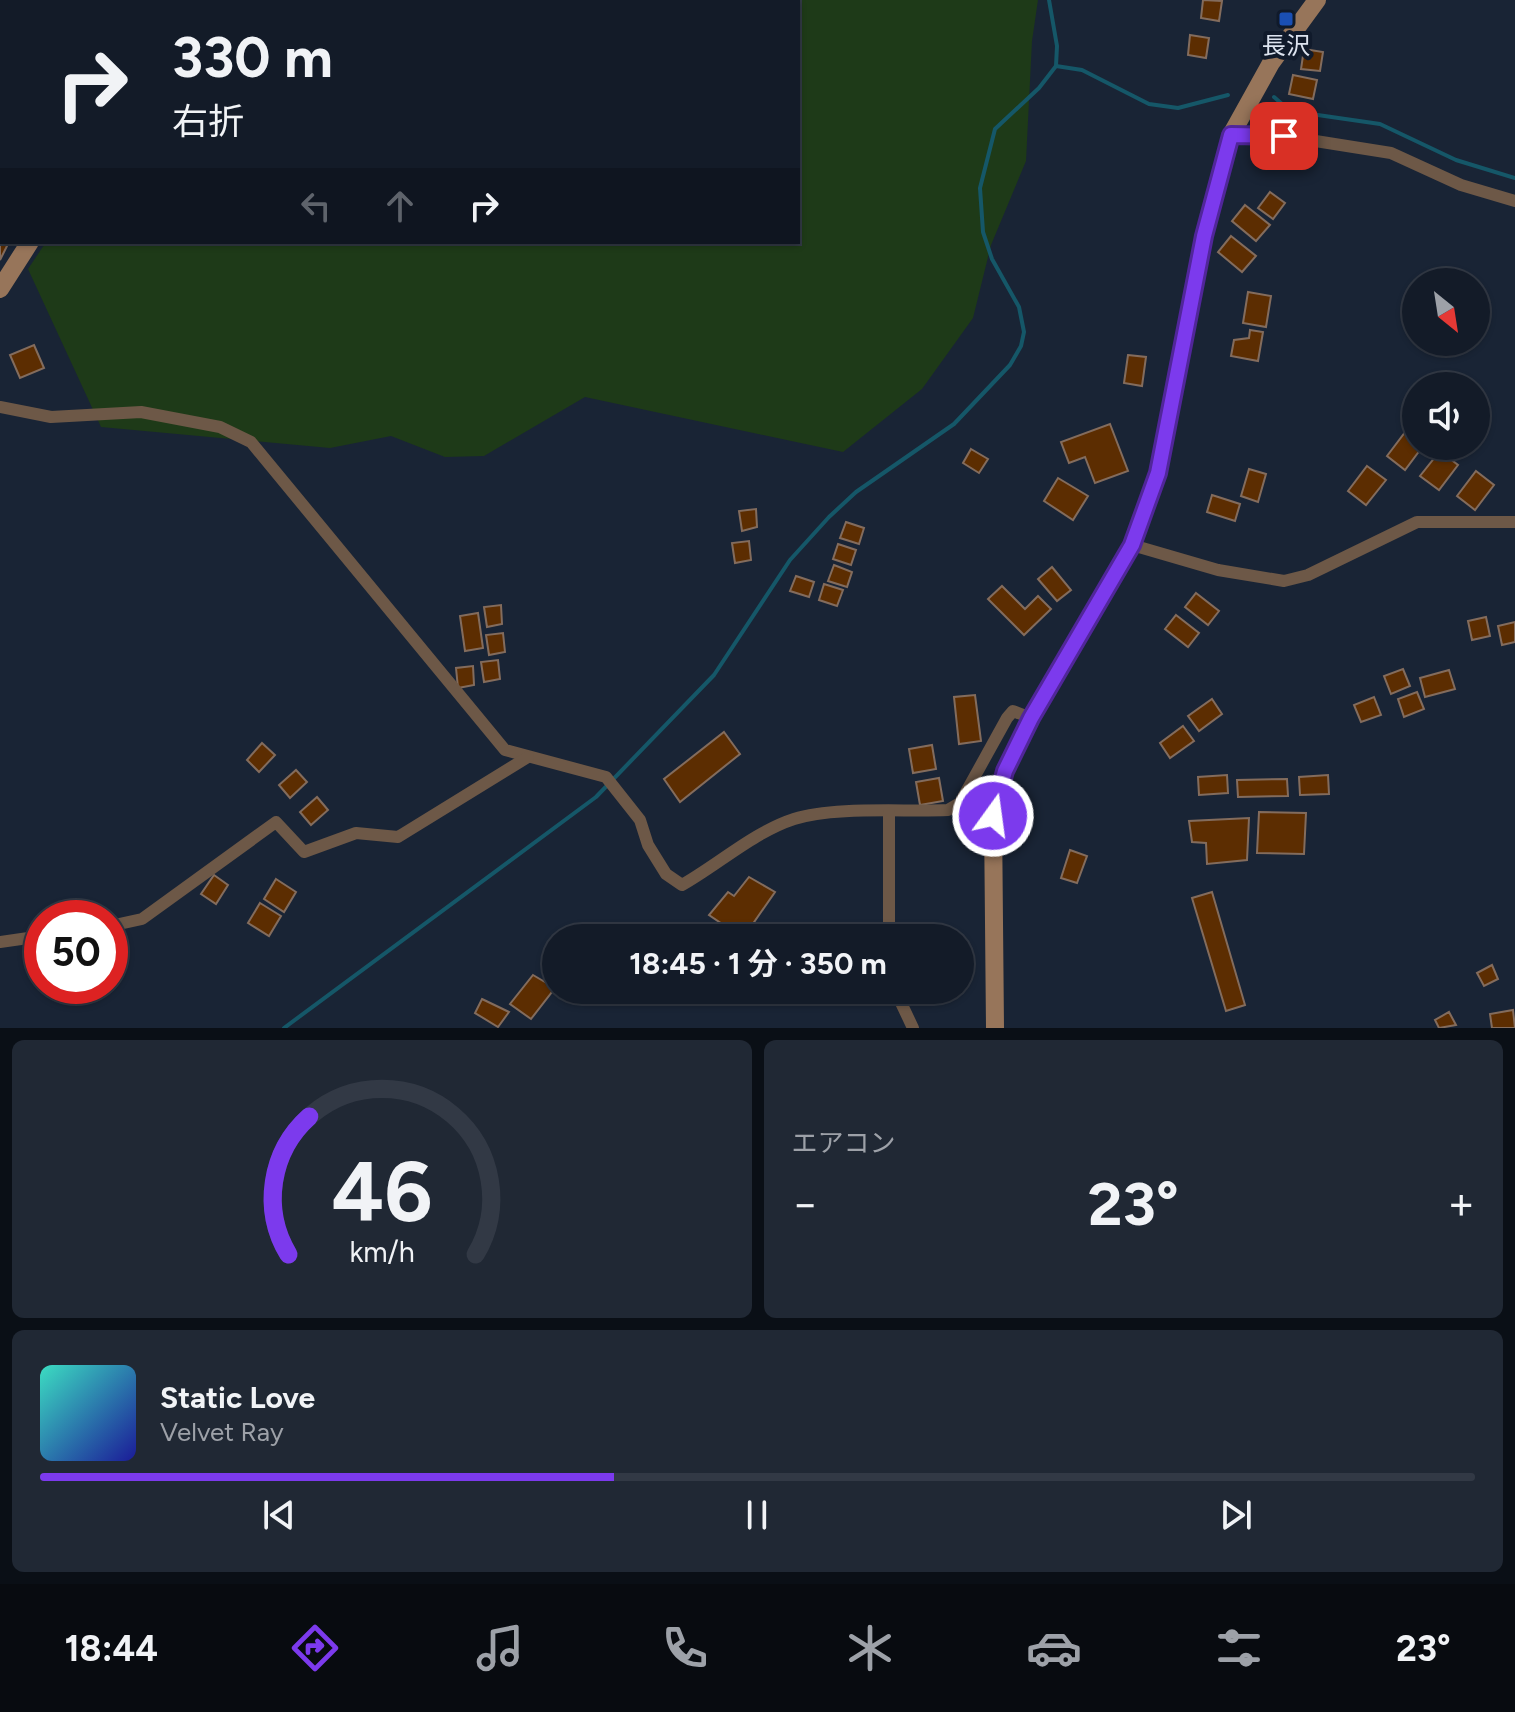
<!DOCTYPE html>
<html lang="ja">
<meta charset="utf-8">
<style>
body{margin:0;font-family:Figtree,"Noto Sans JP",sans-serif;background:#202834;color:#f1f3f6;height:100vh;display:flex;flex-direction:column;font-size:30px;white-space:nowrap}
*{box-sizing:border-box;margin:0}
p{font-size:26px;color:#9da1a8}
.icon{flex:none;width:44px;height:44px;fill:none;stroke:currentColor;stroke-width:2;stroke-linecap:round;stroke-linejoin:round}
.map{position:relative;height:1028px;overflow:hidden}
.drawer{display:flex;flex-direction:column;gap:12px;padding:12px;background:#0a0f16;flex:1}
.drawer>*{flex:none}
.guide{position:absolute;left:0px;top:0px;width:800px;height:244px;box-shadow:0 2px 6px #0004,0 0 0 2px #323945;background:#131b28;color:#f1f3f6;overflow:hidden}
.needle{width:52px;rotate:150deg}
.fabs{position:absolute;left:1402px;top:268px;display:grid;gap:16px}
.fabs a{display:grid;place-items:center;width:88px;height:88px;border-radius:50%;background:#131b28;box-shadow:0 2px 6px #0004,0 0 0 2px #323945;font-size:40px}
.speed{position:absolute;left:24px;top:900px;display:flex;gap:16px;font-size:40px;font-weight:700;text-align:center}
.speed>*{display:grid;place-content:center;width:104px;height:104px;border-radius:50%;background:#131b28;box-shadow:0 2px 6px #0004,0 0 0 2px #323945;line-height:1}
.speed .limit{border:12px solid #d22;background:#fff;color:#111}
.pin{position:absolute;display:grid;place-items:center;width:68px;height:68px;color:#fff;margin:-34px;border-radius:16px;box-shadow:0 4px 12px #0006}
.me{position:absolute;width:88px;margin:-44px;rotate:14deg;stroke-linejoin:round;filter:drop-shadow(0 0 6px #0008)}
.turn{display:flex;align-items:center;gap:28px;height:168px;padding:0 40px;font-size:36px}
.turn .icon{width:104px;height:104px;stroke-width:2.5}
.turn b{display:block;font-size:56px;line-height:68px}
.lanes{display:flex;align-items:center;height:76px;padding:0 40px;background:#0003;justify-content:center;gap:40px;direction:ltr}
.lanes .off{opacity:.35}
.big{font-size:60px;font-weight:700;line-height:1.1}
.drawer .widget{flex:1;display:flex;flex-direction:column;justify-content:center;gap:12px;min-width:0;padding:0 28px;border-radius:12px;background:#202834}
.drawer .dial{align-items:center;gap:0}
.dial svg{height:208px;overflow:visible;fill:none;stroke:#323945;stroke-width:7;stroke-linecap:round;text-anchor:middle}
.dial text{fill:#f1f3f6;stroke:none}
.song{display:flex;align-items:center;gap:24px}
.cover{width:96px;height:96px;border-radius:12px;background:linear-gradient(135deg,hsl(170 70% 55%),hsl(240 70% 35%))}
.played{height:8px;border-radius:4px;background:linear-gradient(90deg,#7c3aed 40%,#323945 40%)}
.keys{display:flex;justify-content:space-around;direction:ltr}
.heat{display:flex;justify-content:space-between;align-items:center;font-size:44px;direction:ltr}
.drawer .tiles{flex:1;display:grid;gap:12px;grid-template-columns:1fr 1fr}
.widget:last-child{grid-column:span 2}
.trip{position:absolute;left:542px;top:924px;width:432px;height:80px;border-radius:40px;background:#131b28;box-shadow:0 2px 6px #0004,0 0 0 2px #323945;font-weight:700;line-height:80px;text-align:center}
.menu{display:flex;height:128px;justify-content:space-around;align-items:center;background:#080b10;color:#9da1a8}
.menu .icon{width:56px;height:56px}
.menu .active{color:#7c3aed}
.menu b{font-size:36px;color:#f1f3f6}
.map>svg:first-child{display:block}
.green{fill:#1e3a18}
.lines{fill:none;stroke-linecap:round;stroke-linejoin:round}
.stream{stroke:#155768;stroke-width:4}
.building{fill:#5c2d01;stroke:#836c5d;stroke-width:2}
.street{stroke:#6d5847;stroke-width:12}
.secondary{stroke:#97755a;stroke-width:18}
.route-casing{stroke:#51269a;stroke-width:20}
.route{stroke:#7c3aed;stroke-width:14}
.transit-dot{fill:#1a4fb4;stroke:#101a2b;stroke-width:3}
.labels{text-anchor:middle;stroke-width:8;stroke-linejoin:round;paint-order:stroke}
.poi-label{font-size:24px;fill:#dce3ef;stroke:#101a2b}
</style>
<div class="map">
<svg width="1515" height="1028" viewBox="0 0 1515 1028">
<rect width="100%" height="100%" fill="#192435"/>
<!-- green -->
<path class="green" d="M208,0H1038L1032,41L1026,161L991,245L973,318L922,389L843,452L585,397L484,456L445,457L391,436L330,448L101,427L28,269L46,242H798V2Z"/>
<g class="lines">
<!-- stream -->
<g class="stream">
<path d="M1056,66L1082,70L1149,104L1178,108L1228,95"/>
<path d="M1274,97L1290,111L1380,124L1456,160L1515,178"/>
<path d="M284,1028L596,797L714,675L790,560L829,517L856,492L954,424L1010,365L1021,346L1024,332L1019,307L992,259L983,232L980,188L995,129L1039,88L1056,66L1057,46L1049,0"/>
</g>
</g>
<!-- building -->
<g class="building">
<path d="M1203,0L1222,1L1219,21L1201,18Z"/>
<path d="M2,11V162L0,163V12Z"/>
<path d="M1190,35L1209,38L1206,58L1188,55Z"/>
<path d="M1304,49L1323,52L1320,71L1301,69Z"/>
<path d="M1293,75L1317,80L1313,99L1289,94Z"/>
<path d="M1270,192L1285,203L1273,219L1258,208Z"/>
<path d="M1245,205L1270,225L1256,241L1232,221Z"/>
<path d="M0,231L2,242H9L0,260Z"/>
<path d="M1231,236L1256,256L1242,272L1218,252Z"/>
<path d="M1248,292L1271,296L1266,327L1243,323Z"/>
<path d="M1250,330L1263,332L1258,361L1231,356L1234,340L1249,338Z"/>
<path d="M34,345L44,368L20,378L10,355Z"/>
<path d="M1128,355L1146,357L1142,386L1124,383Z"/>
<path d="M1110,424L1128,471L1095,483L1085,457L1069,463L1061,442Z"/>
<path d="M1406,431L1416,439V446H1423L1405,470L1387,456Z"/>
<path d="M971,449L988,459L979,473L963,463Z"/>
<path d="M1440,451L1458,465L1439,490L1420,476Z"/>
<path d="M1367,466L1386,480L1366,505L1348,491Z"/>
<path d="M1249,469L1266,474L1258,502L1241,496Z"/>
<path d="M1476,471L1494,485L1475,510L1457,496Z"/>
<path d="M1058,478L1088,496L1073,520L1044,501Z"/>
<path d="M1212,495L1240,504L1235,521L1207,512Z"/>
<path d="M756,509L757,527L742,531L739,511Z"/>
<path d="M846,522L864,528L859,544L840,538Z"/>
<path d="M749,541L751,560L735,563L732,543Z"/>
<path d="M838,544L856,550L851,565L833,559Z"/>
<path d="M834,565L852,572L847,587L828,581Z"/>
<path d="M1052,567L1071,590L1057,601L1038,579Z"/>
<path d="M796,576L814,582L809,597L790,591Z"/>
<path d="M824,584L843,590L837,606L819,600Z"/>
<path d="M1002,586L1025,609L1038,596L1051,609L1024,635L988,599Z"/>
<path d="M1196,593L1219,611L1208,625L1185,607Z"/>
<path d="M501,605L502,624L487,627L484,607Z"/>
<path d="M478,613L483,648L465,651L460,616Z"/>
<path d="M1176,615L1199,633L1188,647L1165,629Z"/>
<path d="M1486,617L1490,636L1472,640L1468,621Z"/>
<path d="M1515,622V642L1502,645L1498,626Z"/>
<path d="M503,633L505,652L489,655L486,635Z"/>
<path d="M498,660L500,679L484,682L481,662Z"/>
<path d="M473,666L474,685L458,688L456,668Z"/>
<path d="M1403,669L1410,686L1391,694L1384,676Z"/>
<path d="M1449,670L1455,689L1425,697L1420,678Z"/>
<path d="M1417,692L1424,709L1404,717L1398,699Z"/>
<path d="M975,695L981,741L959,744L954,697Z"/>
<path d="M1374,697L1381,715L1361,722L1354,705Z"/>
<path d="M1212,699L1222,714L1199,731L1188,716Z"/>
<path d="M1183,726L1194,741L1170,758L1160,743Z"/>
<path d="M724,732L740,754L680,802L664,779Z"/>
<path d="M262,743L275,755L259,772L247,760Z"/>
<path d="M932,745L936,769L913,773L909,749Z"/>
<path d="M296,770L307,782L290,798L279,785Z"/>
<path d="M1227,775L1228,793L1199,795L1198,777Z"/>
<path d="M1328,775L1329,794L1300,795L1299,777Z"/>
<path d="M939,778L943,801L920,805L916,782Z"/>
<path d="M1287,779L1288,796L1238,797L1237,780Z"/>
<path d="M317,797L328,810L311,825L300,812Z"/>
<path d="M1259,812L1306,813L1304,854L1257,853Z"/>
<path d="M1249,818L1247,860L1207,864L1206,843L1192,842L1189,821Z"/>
<path d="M1070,850L1087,856L1077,883L1061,878Z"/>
<path d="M214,875L228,885L216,904L201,894Z"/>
<path d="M749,877L775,892L743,938L709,915L728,892L734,896Z"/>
<path d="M276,879L296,892L284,912L264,899Z"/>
<path d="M1212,892L1245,1005L1226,1011L1192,898Z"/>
<path d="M260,903L281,916L269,936L248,923Z"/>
<path d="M1492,965L1498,979L1484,986L1477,973Z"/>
<path d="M533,975L555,988L531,1019L510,1004Z"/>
<path d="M482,999L509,1012L498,1027L475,1013Z"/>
<path d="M1513,1010L1515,1028H1492L1490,1014Z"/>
<path d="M1449,1012L1456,1025L1439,1028L1435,1020Z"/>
</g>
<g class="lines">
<!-- street -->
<g class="street">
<path d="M200,2L201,0"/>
<path d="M1231,135L1284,136L1391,153L1461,185L1515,201"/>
<path d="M0,407L51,417L141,412L220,427L251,442L505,750L606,777L640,820L648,845L666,874L682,885C719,864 754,832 794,819C834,806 904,812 948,810L960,803L1007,718L1013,711L1031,718"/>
<path d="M1132,545L1218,570L1284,581L1308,575L1417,522H1515"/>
<path d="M110,926L142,919L276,822L304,852L356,833L398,837L528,757"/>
<path d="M889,938V813"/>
<path d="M0,942L42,936"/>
<path d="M895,990L913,1028"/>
</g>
<!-- secondary -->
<g class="secondary">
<path d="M102,0V2"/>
<path d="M0,289L30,242"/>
<path d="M995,1028L993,816L1005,771L1031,718L1132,545L1158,473L1204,236L1231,135L1271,63L1317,0"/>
</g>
</g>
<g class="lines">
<defs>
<path id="route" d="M993,816L1005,771L1031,718L1132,545L1158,473L1204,236L1231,135L1284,136"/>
</defs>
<!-- route casing -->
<use href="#route" class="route-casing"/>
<!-- route -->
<use href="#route" class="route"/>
</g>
<!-- markers -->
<rect class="transit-dot" x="1278" y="11" width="16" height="16" rx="4"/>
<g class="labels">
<!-- poi labels -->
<g class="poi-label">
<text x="1286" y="54">長沢</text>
</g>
</g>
</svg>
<div class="fabs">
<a><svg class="needle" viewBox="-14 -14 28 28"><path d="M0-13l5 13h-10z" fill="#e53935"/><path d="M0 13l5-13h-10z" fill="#9da1a8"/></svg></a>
<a><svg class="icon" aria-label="sound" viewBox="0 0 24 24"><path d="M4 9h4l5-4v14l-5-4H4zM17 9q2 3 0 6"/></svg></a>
</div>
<div class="speed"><div class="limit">50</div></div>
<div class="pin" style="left:1284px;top:136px;background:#d93025"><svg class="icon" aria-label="arrive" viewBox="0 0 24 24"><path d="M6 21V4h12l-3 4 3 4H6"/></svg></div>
<svg class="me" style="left:993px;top:816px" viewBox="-20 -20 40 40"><circle r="17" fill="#7c3aed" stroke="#fff" stroke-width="3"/><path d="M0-11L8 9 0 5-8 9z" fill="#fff"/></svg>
<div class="trip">18:45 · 1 分 · 350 m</div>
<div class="guide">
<div class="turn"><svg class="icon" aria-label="right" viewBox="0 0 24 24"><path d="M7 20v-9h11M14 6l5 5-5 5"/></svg><div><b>330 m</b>右折</div></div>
<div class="lanes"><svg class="icon off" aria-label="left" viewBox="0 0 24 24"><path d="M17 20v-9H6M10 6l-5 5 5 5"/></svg><svg class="icon off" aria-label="ahead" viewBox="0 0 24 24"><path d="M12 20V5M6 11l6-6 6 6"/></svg><svg class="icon" aria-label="right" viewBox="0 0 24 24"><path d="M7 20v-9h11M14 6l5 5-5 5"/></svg></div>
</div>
</div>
<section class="drawer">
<div class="tiles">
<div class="widget dial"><svg viewBox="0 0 100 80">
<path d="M14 69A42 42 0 1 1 86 69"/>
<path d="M14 69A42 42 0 0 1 22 16" stroke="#7c3aed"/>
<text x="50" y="56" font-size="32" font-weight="700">46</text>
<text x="50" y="72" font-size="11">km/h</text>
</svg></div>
<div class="widget"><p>エアコン</p>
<div class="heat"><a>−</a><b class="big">23°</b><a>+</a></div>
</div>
<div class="widget">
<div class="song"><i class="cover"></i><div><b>Static Love</b><p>Velvet Ray</p></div></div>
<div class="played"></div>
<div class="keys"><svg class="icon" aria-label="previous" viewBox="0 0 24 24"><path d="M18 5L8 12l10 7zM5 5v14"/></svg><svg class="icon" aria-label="pause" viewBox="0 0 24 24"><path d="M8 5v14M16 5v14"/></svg><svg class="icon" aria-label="next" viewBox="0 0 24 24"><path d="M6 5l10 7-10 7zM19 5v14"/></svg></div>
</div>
</div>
</section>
<nav class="menu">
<b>18:44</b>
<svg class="icon active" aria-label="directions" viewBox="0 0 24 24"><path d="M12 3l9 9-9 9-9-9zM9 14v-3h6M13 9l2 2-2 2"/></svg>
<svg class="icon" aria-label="music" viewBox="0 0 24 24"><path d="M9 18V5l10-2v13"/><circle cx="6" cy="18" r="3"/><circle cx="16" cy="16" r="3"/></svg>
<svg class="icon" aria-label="phone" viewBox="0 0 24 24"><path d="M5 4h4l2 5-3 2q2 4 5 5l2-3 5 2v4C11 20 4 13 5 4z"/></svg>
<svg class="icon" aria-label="climate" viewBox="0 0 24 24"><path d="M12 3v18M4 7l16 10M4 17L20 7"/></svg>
<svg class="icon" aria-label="car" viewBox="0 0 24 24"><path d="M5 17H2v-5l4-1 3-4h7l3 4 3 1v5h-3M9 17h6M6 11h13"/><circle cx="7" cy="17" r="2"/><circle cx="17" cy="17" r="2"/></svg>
<svg class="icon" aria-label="filters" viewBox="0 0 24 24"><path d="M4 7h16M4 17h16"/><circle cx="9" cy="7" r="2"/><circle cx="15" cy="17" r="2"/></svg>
<b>23°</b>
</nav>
